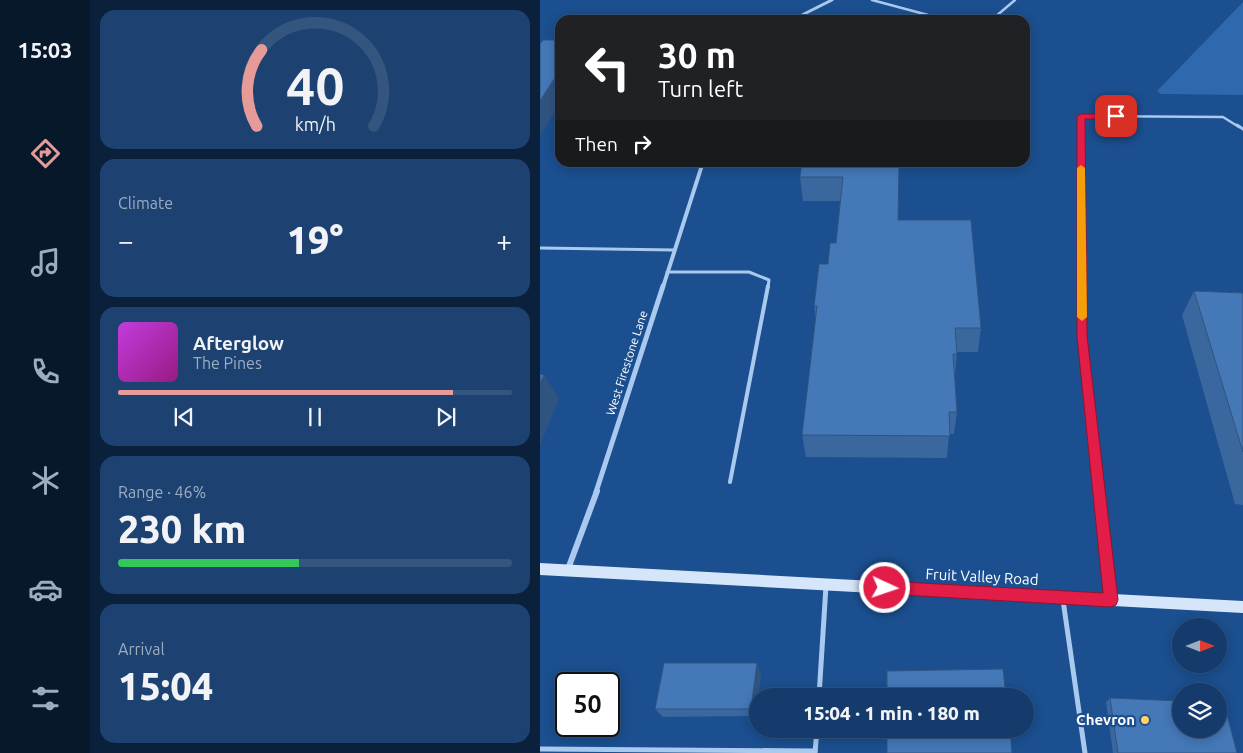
<!DOCTYPE html>
<meta charset="utf-8">
<style>
body{margin:0;font-family:Ubuntu,sans-serif;background:#1d4271;color:#f1f3f6;height:100vh;display:flex;flex-direction:column;font-size:19px;white-space:nowrap}
*{box-sizing:border-box;margin:0}
p{font-size:16px;color:#9dadc1}
.icon{flex:none;width:28px;height:28px;fill:none;stroke:currentColor;stroke-width:2;stroke-linecap:round;stroke-linejoin:round}
.map{position:relative;flex:1;overflow:hidden}
.details{display:flex;flex-direction:column;gap:10px;padding:10px;background:#0b203b;width:450px}
.details>*{flex:none}
.guide{position:absolute;left:15px;top:15px;width:475px;height:152px;border-radius:15px;box-shadow:0 2px 12px #0003,0 0 0 1px #33557e;background:#202124;color:#fff;overflow:hidden}
.needle{width:32px;rotate:90deg}
.tools{position:absolute;left:632px;top:618px;display:grid;gap:10px}
.tools a{display:grid;place-items:center;width:55px;height:55px;border-radius:50%;background:#143b6b;box-shadow:0 2px 12px #0003,0 0 0 1px #33557e;font-size:25px}
.speed{position:absolute;left:15px;top:672px;display:flex;gap:10px;font-size:25px;font-weight:700;text-align:center}
.speed>*{display:grid;place-content:center;width:65px;height:65px;border-radius:50%;background:#143b6b;box-shadow:0 2px 12px #0003,0 0 0 1px #33557e;line-height:1}
.speed .limit{border:2px solid #111;border-radius:8px;background:#fff;color:#111}
.pin{position:absolute;display:grid;place-items:center;width:42px;height:42px;color:#fff;margin:-21px;border-radius:10px;box-shadow:0 2px 8px #0006}
.me{position:absolute;width:55px;margin:-28px;rotate:93deg;stroke-linejoin:round;filter:drop-shadow(0 0 4px #0008)}
.turn{display:flex;align-items:center;gap:18px;height:105px;padding:0 20px;font-size:22px}
.turn .icon{width:65px;height:65px;stroke-width:2.5}
.turn b{display:block;font-size:35px;line-height:42px}
.then{display:flex;align-items:center;height:48px;padding:0 20px;background:#0003;gap:10px;font-size:19px}
.big{font-size:38px;font-weight:800;line-height:1.1}
.details .tile{flex:1;display:flex;flex-direction:column;justify-content:center;gap:8px;min-width:0;padding:0 18px;border-radius:15px;background:#1d4271}
.details .dial{align-items:center;gap:0}
.dial svg{height:130px;overflow:visible;fill:none;stroke:#33557e;stroke-width:7;stroke-linecap:round;text-anchor:middle}
.dial text{fill:#f1f3f6;stroke:none}
.song{display:flex;align-items:center;gap:15px}
.cover{width:60px;height:60px;border-radius:8px;background:linear-gradient(135deg,hsl(290 70% 55%),hsl(310 70% 35%))}
.played{height:5px;border-radius:2px;background:linear-gradient(90deg,#e69b98 85%,#33557e 85%)}
.keys{display:flex;justify-content:space-around;direction:ltr}
.heat{display:flex;justify-content:space-between;align-items:center;font-size:28px;direction:ltr}
.charge{height:8px;border-radius:4px;background:linear-gradient(90deg,#34c759 46%,#33557e 0)}
.trip{position:absolute;left:209px;top:688px;width:285px;height:50px;border-radius:25px;background:#143b6b;box-shadow:0 2px 12px #0003,0 0 0 1px #33557e;font-weight:800;line-height:50px;text-align:center}
main{display:flex;flex:1;min-height:0}
.dock{display:flex;flex-direction:column;width:90px;justify-content:space-around;align-items:center;background:#08182b;color:#9dadc1}
.dock .icon{width:35px;height:35px}
.dock .active{color:#e69b98}
.dock b{font-size:22px;color:#f1f3f6}
.map>svg:first-child{display:block}
.green{fill:#2e69ad}
.lines{fill:none;stroke-linecap:round;stroke-linejoin:round}
.service-far3{stroke:#a9c9ee;stroke-width:2.5}
.service-far2{stroke:#a9c9ee;stroke-width:3}
.service-far1{stroke:#a9c9ee;stroke-width:4}
.service{stroke:#a9c9ee;stroke-width:5}
.minor-far3{stroke:#a9c9ee;stroke-width:3}
.minor-far2{stroke:#a9c9ee;stroke-width:4}
.minor-far1{stroke:#a9c9ee;stroke-width:5}
.minor{stroke:#a9c9ee;stroke-width:6}
.secondary{fill:#d6e6fa;fill-rule:evenodd}
.wall{fill:#3a679d}
.shaded-wall{fill:#305480}
.building{fill:#4478b7;stroke:#305480}
.route{fill:#e11d48;stroke:#92132f}
.slow{fill:#f59e0b}
.poi-dot{fill:#ffd166;stroke:#1b4f8f;stroke-width:2}
.labels{text-anchor:middle;stroke-width:4.5;stroke-linejoin:round;paint-order:stroke}
.street-label{font-size:12px;fill:#fff;stroke:#1b4f8f}
.near-street-label{font-size:15px;fill:#fff;stroke:#1b4f8f}
.near-poi-label{font-size:15px;font-weight:bold;fill:#fff;stroke:#1b4f8f;text-anchor:end}
</style>
<main>
<nav class="dock">
<b>15:03</b>
<svg class="icon active" aria-label="directions" viewBox="0 0 24 24"><path d="M12 3l9 9-9 9-9-9zM9 14v-3h6M13 9l2 2-2 2"/></svg>
<svg class="icon" aria-label="music" viewBox="0 0 24 24"><path d="M9 18V5l10-2v13"/><circle cx="6" cy="18" r="3"/><circle cx="16" cy="16" r="3"/></svg>
<svg class="icon" aria-label="phone" viewBox="0 0 24 24"><path d="M5 4h4l2 5-3 2q2 4 5 5l2-3 5 2v4C11 20 4 13 5 4z"/></svg>
<svg class="icon" aria-label="climate" viewBox="0 0 24 24"><path d="M12 3v18M4 7l16 10M4 17L20 7"/></svg>
<svg class="icon" aria-label="car" viewBox="0 0 24 24"><path d="M5 17H2v-5l4-1 3-4h7l3 4 3 1v5h-3M9 17h6M6 11h13"/><circle cx="7" cy="17" r="2"/><circle cx="17" cy="17" r="2"/></svg>
<svg class="icon" aria-label="filters" viewBox="0 0 24 24"><path d="M4 7h16M4 17h16"/><circle cx="9" cy="7" r="2"/><circle cx="15" cy="17" r="2"/></svg>
</nav>
<section class="details">
<div class="tile dial"><svg viewBox="0 0 100 80">
<path d="M14 69A42 42 0 1 1 86 69"/>
<path d="M14 69A42 42 0 0 1 17 22" stroke="#e69b98"/>
<text x="50" y="56" font-size="32" font-weight="700">40</text>
<text x="50" y="72" font-size="11">km/h</text>
</svg></div>
<div class="tile"><p>Climate</p>
<div class="heat"><a>−</a><b class="big">19°</b><a>+</a></div>
</div>
<div class="tile">
<div class="song"><i class="cover"></i><div><b>Afterglow</b><p>The Pines</p></div></div>
<div class="played"></div>
<div class="keys"><svg class="icon" aria-label="previous" viewBox="0 0 24 24"><path d="M18 5L8 12l10 7zM5 5v14"/></svg><svg class="icon" aria-label="pause" viewBox="0 0 24 24"><path d="M8 5v14M16 5v14"/></svg><svg class="icon" aria-label="next" viewBox="0 0 24 24"><path d="M6 5l10 7-10 7zM19 5v14"/></svg></div>
</div>
<div class="tile"><p>Range · 46%</p><b class="big">230 km</b><div class="charge"></div></div>
<div class="tile"><p>Arrival</p><b class="big">15:04</b></div>
</section>
<div class="map">
<svg width="703" height="753" viewBox="0 0 703 753">
<rect width="100%" height="100%" fill="#1b4f8f"/>
<!-- green -->
<path class="green" d="M703,2V95L621,94L617,91Z"/>
<g class="lines">
<!-- service-far3 -->
<g class="service-far3">
<path d="M332,0L388,15L455,17L475,0"/>
<path d="M541,127V116L683,117L699,127"/>
</g>
<!-- service-far2 -->
<g class="service-far2">
<path d="M541,125L542,287"/>
<path d="M697,125L703,129"/>
<path d="M0,248L134,250"/>
<path d="M127,272H209L229,280L228,287"/>
</g>
<!-- service-far1 -->
<g class="service-far1">
<path d="M542,286V336L559,492"/>
<path d="M190,482L228,286"/>
</g>
<!-- service -->
<g class="service">
<path d="M559,491L571,598"/>
<path d="M523,600L545,753"/>
<path d="M279,696L286,586"/>
<path d="M0,749L275,751"/>
<path d="M275,753L277,729"/>
</g>
<!-- minor-far3 -->
<path class="minor-far3" d="M252,20L292,0"/>
<!-- minor-far2 -->
<path class="minor-far2" d="M123,287L163,162"/>
<!-- minor-far1 -->
<path class="minor-far1" d="M56,492L123,286"/>
<!-- minor -->
<path class="minor" d="M28,569L57,491"/>
<!-- secondary -->
<path class="secondary" d="M0,563L703,601V613L0,575Z"/>
</g>
<!-- wall -->
<g class="wall">
<path d="M359,162L358,220L441,328L438,352H417L415,376L417,412L414,434H409L407,458L266,457L262,435L276,321L274,306L296,243L300,201H263L260,177Z"/>
<path d="M654,291L703,293V505L695,504L642,315Z"/>
<path d="M221,672L218,696L216,716L123,717L115,709Z"/>
<path d="M570,698L697,753H573L566,702Z"/>
</g>
<!-- shaded-wall -->
<g class="shaded-wall">
<path d="M20,70V102L0,136V101Z"/>
<path d="M4,375L19,398L0,446V384Z"/>
<path d="M217,663L221,672L218,696L216,716L211,709Z"/>
</g>
<!-- building -->
<g class="building">
<path d="M3,40H20V70L0,101V44Z"/>
<path d="M262,162H359L358,220H431L441,328H415L417,354H413L417,412H409L410,436L262,435L277,306H274L279,264H288L290,243H296L303,177H260Z"/>
<path d="M654,291L703,293V452Z"/>
<path d="M0,374L4,375L0,384Z"/>
<path d="M124,663H217L211,709H115Z"/>
<path d="M463,669L466,696H347V671Z"/>
<path d="M570,698L641,701V729H679V703H684L697,753H578Z"/>
<path d="M347,729H470L472,753H347Z"/>
</g>
<!-- route -->
<path class="route" d="M541,114H576L580,116L576,119H545L547,336L578,600L576,605L571,607L345,594L340,592L338,588L340,583L345,581L563,593L537,336V116Z"/>
<!-- slow -->
<path class="slow" d="M541,165L545,168L547,317L542,321L537,317V168Z"/>
<!-- markers -->
<circle class="poi-dot" cx="605" cy="720" r="5"/>
<g class="labels">
<!-- street labels -->
<g class="street-label">
<text transform="translate(87 363) rotate(-72)" y="4">West Firestone Lane</text>
</g>
<!-- near-street labels -->
<g class="near-street-label">
<text transform="translate(442 577) rotate(3)" y="5">Fruit Valley Road</text>
</g>
<!-- near-poi labels -->
<g class="near-poi-label">
<text x="595" y="725">Chevron</text>
</g>
</g>
</svg>
<div class="tools">
<a><svg class="needle" viewBox="-14 -14 28 28"><path d="M0-13l5 13h-10z" fill="#e53935"/><path d="M0 13l5-13h-10z" fill="#9dadc1"/></svg></a>
<a><svg class="icon" aria-label="layers" viewBox="0 0 24 24"><path d="M12 4l9 5-9 5-9-5zM3 14l9 5 9-5"/></svg></a>
</div>
<div class="speed"><div class="limit">50</div></div>
<div class="pin" style="left:576px;top:116px;background:#d93025"><svg class="icon" aria-label="arrive" viewBox="0 0 24 24"><path d="M6 21V4h12l-3 4 3 4H6"/></svg></div>
<svg class="me" style="left:345px;top:588px" viewBox="-20 -20 40 40"><circle r="17" fill="#e11d48" stroke="#fff" stroke-width="3"/><path d="M0-11L8 9 0 5-8 9z" fill="#fff"/></svg>
<div class="trip">15:04 · 1 min · 180 m</div>
<div class="guide">
<div class="turn"><svg class="icon" aria-label="left" viewBox="0 0 24 24"><path d="M17 20v-9H6M10 6l-5 5 5 5"/></svg><div><b>30 m</b>Turn left</div></div>
<div class="then">Then<svg class="icon" aria-label="right" viewBox="0 0 24 24"><path d="M7 20v-9h11M14 6l5 5-5 5"/></svg></div>
</div>
</div>
</main>
